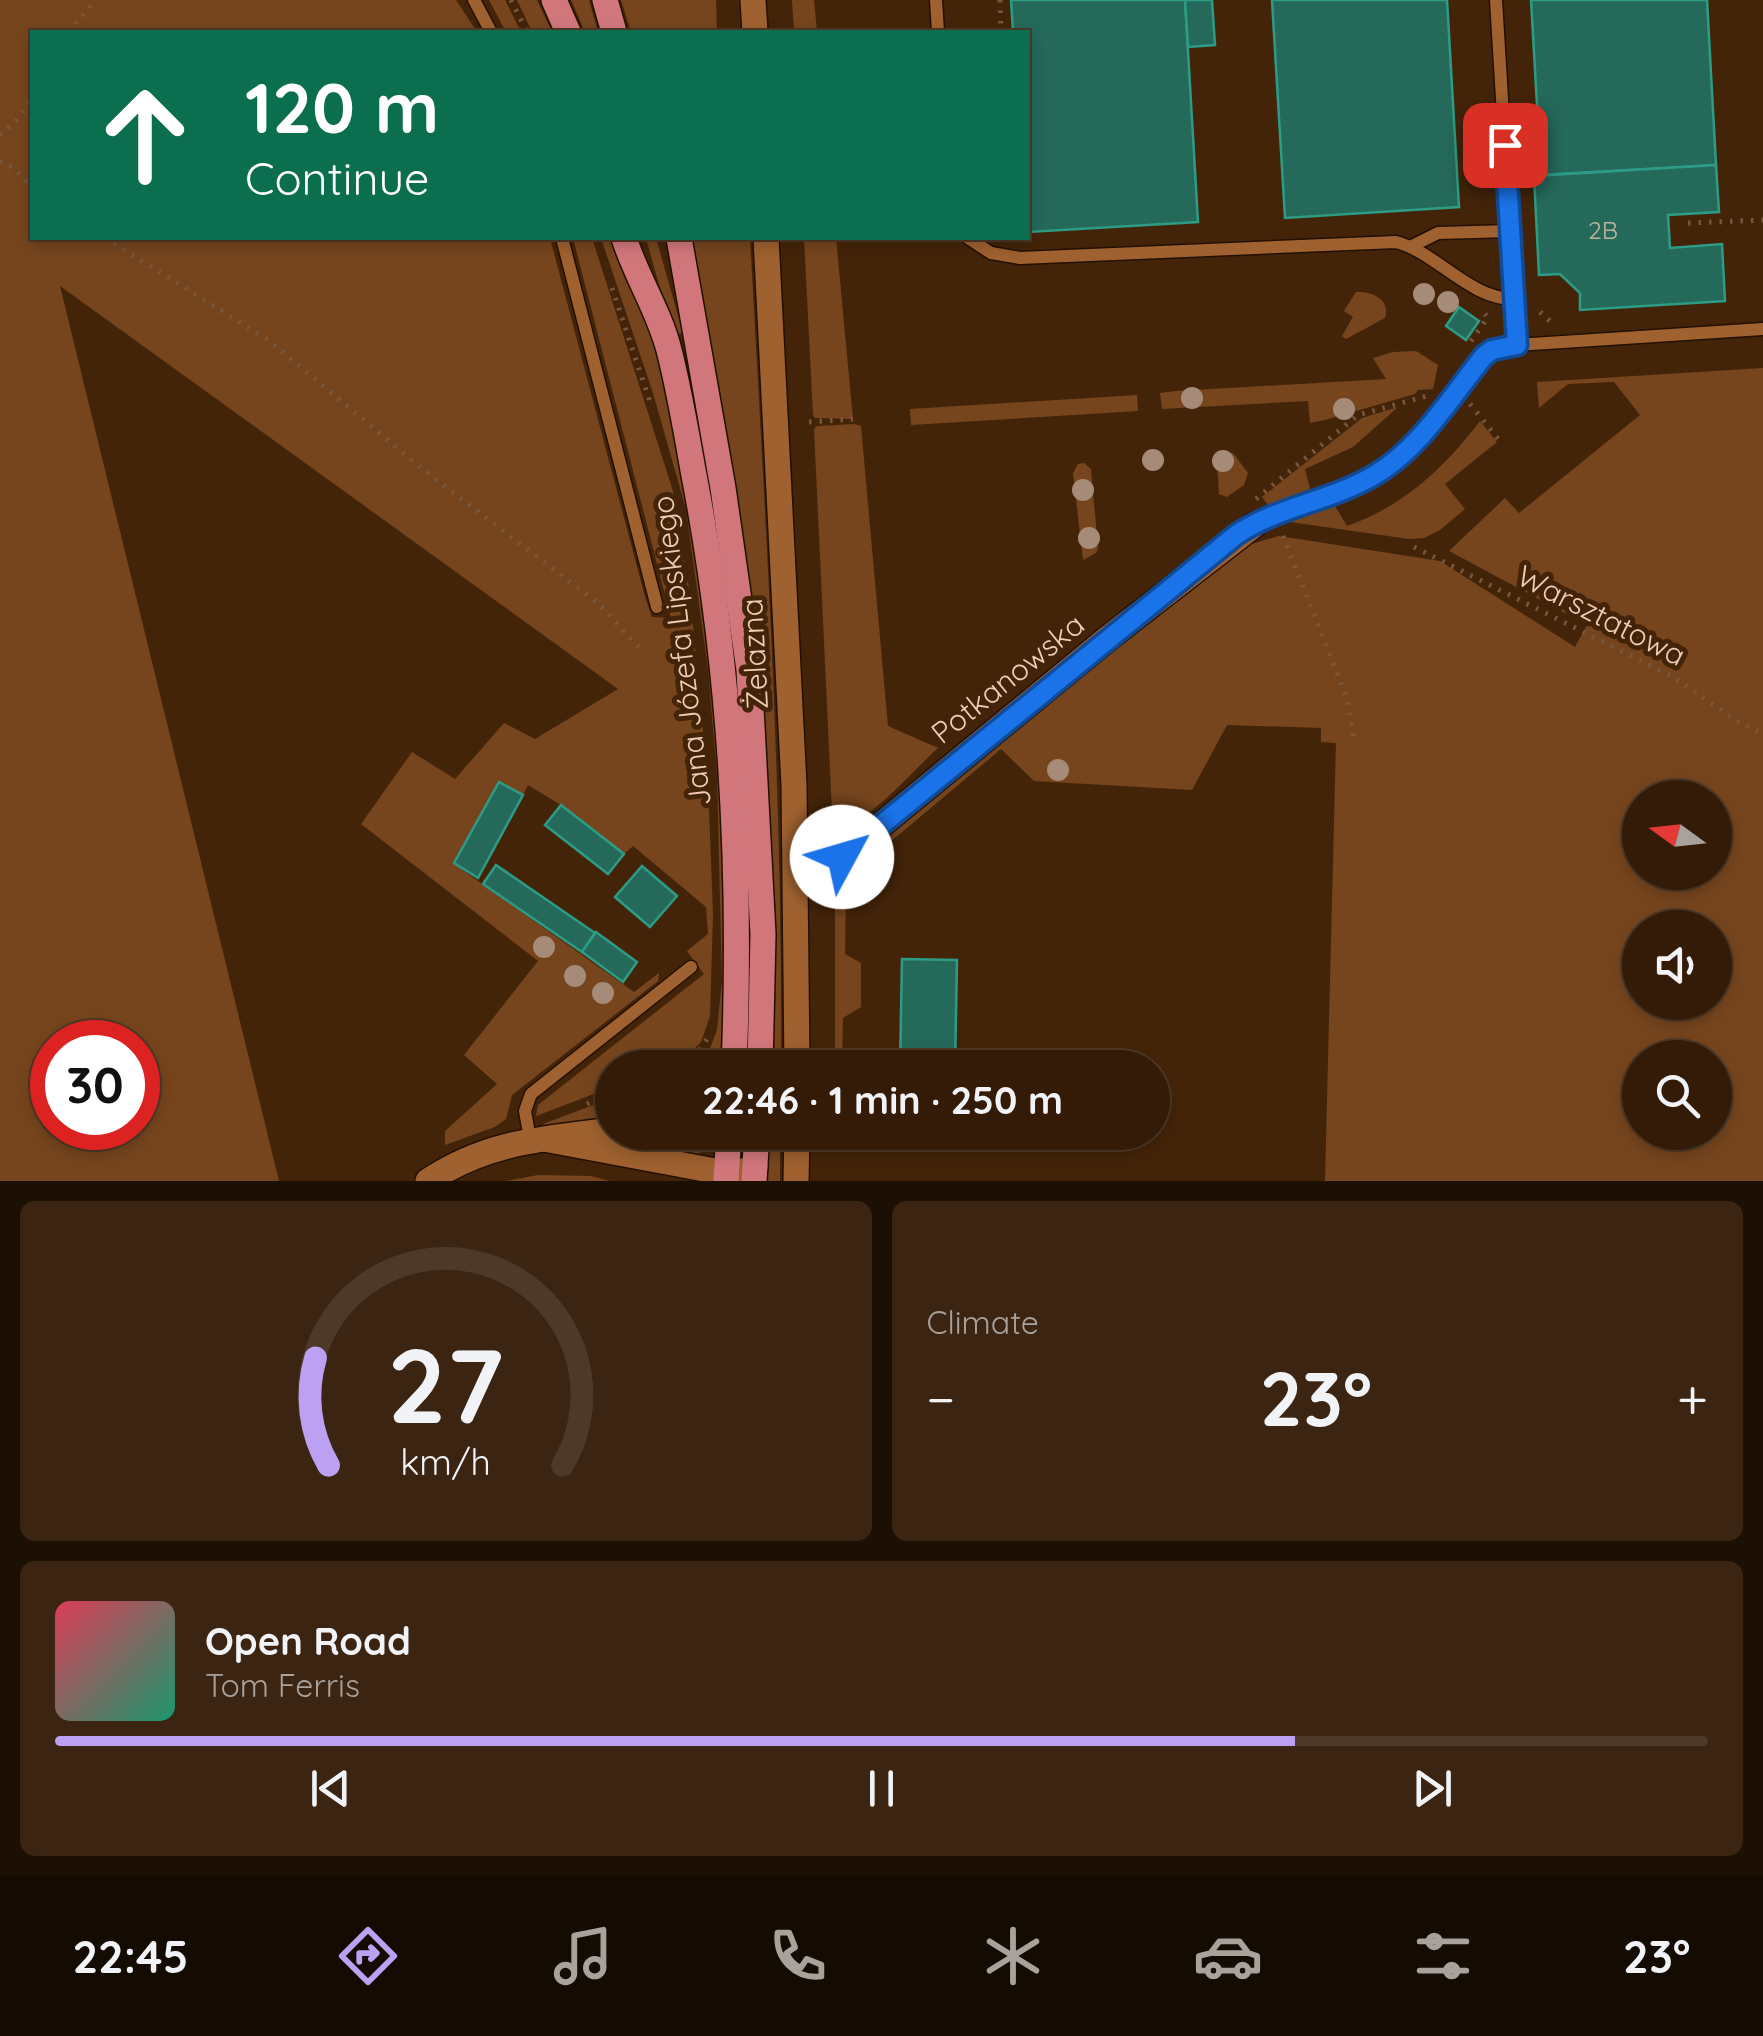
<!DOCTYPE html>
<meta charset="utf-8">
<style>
body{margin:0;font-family:Quicksand,sans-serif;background:#3b2411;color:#f1f3f6;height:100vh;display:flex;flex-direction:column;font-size:38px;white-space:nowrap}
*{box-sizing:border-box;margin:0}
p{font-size:32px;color:#a9a19b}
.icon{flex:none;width:55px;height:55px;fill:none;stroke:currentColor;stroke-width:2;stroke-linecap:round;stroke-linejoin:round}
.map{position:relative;height:1181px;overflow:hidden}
.sheet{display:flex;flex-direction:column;gap:20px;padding:20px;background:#1c0f04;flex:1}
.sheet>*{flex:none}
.banner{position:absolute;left:30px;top:30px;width:1000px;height:210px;border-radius:0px;box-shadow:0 5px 15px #0003,0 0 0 2px #4e3928;background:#0b6e4f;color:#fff;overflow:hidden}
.needle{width:65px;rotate:285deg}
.fabs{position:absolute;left:1622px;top:780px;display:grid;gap:20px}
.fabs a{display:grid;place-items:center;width:110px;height:110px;border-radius:50%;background:#331b07;box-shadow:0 5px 15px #0003,0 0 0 2px #4e3928;font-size:50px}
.speed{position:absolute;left:30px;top:1020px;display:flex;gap:20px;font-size:50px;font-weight:700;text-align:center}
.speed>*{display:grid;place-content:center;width:130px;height:130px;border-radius:50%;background:#331b07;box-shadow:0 5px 15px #0003,0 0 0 2px #4e3928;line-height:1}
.speed .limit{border:15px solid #d22;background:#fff;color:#111}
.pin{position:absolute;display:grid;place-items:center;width:85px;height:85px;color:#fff;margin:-42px;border-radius:20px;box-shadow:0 5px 15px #0006}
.me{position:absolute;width:110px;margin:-55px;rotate:51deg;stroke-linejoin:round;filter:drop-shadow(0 0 8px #0008)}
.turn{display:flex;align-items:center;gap:35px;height:210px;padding:0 50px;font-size:45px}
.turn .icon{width:130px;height:130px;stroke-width:2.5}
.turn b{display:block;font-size:70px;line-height:85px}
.big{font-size:75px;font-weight:700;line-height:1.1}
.sheet .tile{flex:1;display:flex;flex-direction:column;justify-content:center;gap:15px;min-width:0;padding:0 35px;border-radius:15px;background:#3b2411}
.sheet .dial{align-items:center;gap:0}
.dial svg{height:260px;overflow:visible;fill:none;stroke:#4e3928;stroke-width:7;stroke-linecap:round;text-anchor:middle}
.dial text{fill:#f1f3f6;stroke:none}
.song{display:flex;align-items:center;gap:30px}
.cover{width:120px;height:120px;border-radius:15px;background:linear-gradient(135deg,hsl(350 70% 55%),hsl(160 70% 35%))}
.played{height:10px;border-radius:5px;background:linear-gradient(90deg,#bca0f2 75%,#4e3928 75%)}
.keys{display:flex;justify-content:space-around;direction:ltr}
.heat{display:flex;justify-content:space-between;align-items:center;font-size:55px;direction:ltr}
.sheet .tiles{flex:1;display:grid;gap:20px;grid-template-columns:1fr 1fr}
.tile:last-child{grid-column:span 2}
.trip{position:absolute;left:595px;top:1050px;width:575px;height:100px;border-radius:50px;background:#331b07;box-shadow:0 5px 15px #0003,0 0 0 2px #4e3928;font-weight:700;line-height:100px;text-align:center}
.menu{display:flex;height:160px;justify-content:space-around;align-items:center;background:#140b03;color:#a9a19b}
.menu .icon{width:70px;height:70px}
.menu .selected{color:#bca0f2}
.menu b{font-size:45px;color:#f1f3f6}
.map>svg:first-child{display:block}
.green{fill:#76451e;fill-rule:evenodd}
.building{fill:#25695b;stroke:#2d9c86;stroke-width:2.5}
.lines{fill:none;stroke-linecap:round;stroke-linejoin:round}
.service-casing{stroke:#231003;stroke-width:15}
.minor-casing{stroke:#231003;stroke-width:28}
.tertiary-casing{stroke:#231003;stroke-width:28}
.primary-casing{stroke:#231003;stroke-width:28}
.path{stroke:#78573d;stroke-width:5;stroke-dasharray:2.5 8;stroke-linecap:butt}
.service{stroke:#9f612f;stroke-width:12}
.minor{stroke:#9f612f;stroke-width:25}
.tertiary{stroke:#9f612f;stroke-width:25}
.primary{stroke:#d1777c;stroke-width:25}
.tree{fill:#a58b78}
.route-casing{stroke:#114b97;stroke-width:25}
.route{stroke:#1a73e8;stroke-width:18}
.labels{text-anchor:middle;stroke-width:10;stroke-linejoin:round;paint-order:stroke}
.number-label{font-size:25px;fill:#beb49e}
.street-label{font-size:30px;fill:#f1cdb5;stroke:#442409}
</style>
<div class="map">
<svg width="1763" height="1181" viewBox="0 0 1763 1181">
<rect width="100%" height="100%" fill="#442409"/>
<!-- green -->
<g class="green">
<path d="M0,0H456L477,32H32V238H550L645,597L652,617L671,618L573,238H592L673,491L690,595L708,783L713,914L710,1016L701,1042L684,1059L661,1067L612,1068V1087L536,1116L538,1105L704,974L687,951L708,934L706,907L633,846L624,854L561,805L528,785L523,795L499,782L454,864L634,992L659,973L658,981L512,1095L506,1119L495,1127L445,1145V1131L497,1084L464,1055L538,961L361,824L412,752L455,779L504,723L535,739L618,689L60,286L279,1181H0ZM52,1042H138V1128H52Z"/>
<path d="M489,0H505L521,32H506Z"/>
<path d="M517,0H537L552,32H532Z"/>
<path d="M571,0H589L598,32H585Z"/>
<path d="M621,0H716L717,32H631Z"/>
<path d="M792,0H814L817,32H794Z"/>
<path d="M601,238H615L653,333L692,509L725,803V1067H689L710,1048L717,1030L722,980L717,776L708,669L686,509L653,393Z"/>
<path d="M646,238H656L683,333L673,335Z"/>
<path d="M689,238H750C765,514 783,790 781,1067H770L771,926Z"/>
<path d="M804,238H836L853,419L815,418L813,415Z"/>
<path d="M1356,292C1373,291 1391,300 1385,318L1346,339L1342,336L1353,317L1344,311Z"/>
<path d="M1416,351L1438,365L1433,389L1418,390L1415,394L1325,420L1310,423L1308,401L1162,409L1160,393L1176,391L1386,379L1373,358L1393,352Z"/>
<path d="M1763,368V1181H1325L1336,743L1321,742V728L1227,725L1192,790L1034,781L1001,749L858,869L846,894L845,954L861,963V1007L843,1018L842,1067L835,1068V879L1219,566L1248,545L1279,536L1440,561L1575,647L1587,625L1449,551L1505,498L1519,513L1640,415L1614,382L1568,384L1539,408L1537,382ZM1640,798H1715V872H1640ZM1640,928H1715V1002H1640ZM1640,1058H1715V1132H1640Z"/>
<path d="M1137,395L1138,411L911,425L910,409Z"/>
<path d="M1398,407L1353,447L1305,469L1310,489L1268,505L1262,497L1362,418Z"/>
<path d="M1480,421L1497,442L1445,484L1465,509L1440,530L1424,538L1409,539L1290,522L1335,506L1347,526C1405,505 1443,469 1480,421Z"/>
<path d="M854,424L861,426L888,726L938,748C911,773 867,824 833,833L814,429L817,426Z"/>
<path d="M1223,452L1233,453L1248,473L1244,485L1227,497L1219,494L1217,463Z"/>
<path d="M1084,463L1091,469L1098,548L1096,553L1083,560L1073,473L1078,464Z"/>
<path d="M612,1098V1123L550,1127L543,1124Z"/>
<path d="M766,1133H780V1181H762Z"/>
<path d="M682,1137L703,1144L701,1152L695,1155L616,1144L613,1139Z"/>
<path d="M538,1175L591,1176L610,1181H506Z"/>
</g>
<!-- building -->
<g class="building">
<path d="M1011,0H1185L1198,222L1028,232V32H1013Z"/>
<path d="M1185,0H1212L1215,45L1188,47Z"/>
<path d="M1272,0H1447L1459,207L1285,218Z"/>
<path d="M1531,0H1707L1716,165L1541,175Z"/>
<path d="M1716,165L1719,212L1668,215L1670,248L1722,244L1725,301L1580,310V293L1560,274L1539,275L1534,176Z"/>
<path d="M1459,307L1479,321L1466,340L1446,326Z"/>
<path d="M499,782L523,795L478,878L454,863Z"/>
<path d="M561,805L624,854L608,874L545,825Z"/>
<path d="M496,865L595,933L582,952L483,884Z"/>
<path d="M642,866L677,896L650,927L615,897Z"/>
<path d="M596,932L637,962L623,982L582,952Z"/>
<path d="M902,959L957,960L955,1068H900Z"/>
</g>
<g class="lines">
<defs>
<g id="service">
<path d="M474,0L491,32"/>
<path d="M936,0L938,32"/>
<path d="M1496,0L1517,345"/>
<path d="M562,238L657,607"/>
<path d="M968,238L991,253L1020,258L1396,242C1438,253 1470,300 1515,299"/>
<path d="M1412,246L1438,233L1510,231"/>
<path d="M1254,525C1316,501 1377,484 1423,432C1453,400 1470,352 1517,345L1763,329"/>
<path d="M530,1139L525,1111L531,1094L691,967"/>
</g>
<g id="minor">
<path d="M753,0L755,32"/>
<path d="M766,238L794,785L797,1068"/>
<path d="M797,867L828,864L842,857L1107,639L1254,525"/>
<path d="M796,1181L797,1132"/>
</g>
<g id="tertiary">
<path d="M544,1139L726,1173H737L755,1167"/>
<path d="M428,1181C488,1141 543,1139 612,1130"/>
</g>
<g id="primary">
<path d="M554,0L568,32"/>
<path d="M605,0L614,32"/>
<path d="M624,238C636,276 659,311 669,350C679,389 686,430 693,470C731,666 742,868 734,1068"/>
<path d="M679,238L723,488L749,670L763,934L760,1068"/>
<path d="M726,1181L729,1132"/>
<path d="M754,1181L757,1132"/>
</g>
</defs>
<!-- service casing -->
<use href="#service" class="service-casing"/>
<!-- minor casing -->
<use href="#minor" class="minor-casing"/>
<!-- tertiary casing -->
<use href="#tertiary" class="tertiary-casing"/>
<!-- primary casing -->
<use href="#primary" class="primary-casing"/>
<!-- path -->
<g class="path">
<path d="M511,0L527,32"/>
<path d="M1000,0L1001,32"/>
<path d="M69,32L95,0"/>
<path d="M0,135L19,118L32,98"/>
<path d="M0,161L13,168L32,187"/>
<path d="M1688,223L1763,220"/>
<path d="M105,238L267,339L425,471L599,604L642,651"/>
<path d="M612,288L651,405"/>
<path d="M1540,312L1553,324"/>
<path d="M1471,341L1488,317L1485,314"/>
<path d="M1470,404L1499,440"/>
<path d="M809,422L853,419"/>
<path d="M1256,499L1358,415L1427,396"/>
<path d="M1283,536L1348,701L1354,740"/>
<path d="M1414,547L1675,678L1737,721L1763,734"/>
<path d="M674,1068L697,1054L707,1039"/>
<path d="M587,1104L612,1093"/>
</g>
<!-- service -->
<use href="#service" class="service"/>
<!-- minor -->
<use href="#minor" class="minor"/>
<!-- tertiary -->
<use href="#tertiary" class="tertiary"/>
<!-- primary -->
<use href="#primary" class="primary"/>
</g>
<!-- trees -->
<g class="tree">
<circle cx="1424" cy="294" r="11"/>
<circle cx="1448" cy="302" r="11"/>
<circle cx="1192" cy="398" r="11"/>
<circle cx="1344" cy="409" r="11"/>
<circle cx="1153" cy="460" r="11"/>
<circle cx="1223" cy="461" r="11"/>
<circle cx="1083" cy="490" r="11"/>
<circle cx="1089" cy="538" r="11"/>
<circle cx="1058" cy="770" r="11"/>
<circle cx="544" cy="947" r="11"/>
<circle cx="575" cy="976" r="11"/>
<circle cx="603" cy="993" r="11"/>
</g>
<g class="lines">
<defs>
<path id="route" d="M842,857L1236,535C1277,507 1330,501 1373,476C1420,449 1450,398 1484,356L1492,350L1517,345L1505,145"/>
</defs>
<!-- route casing -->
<use href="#route" class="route-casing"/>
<!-- route -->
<use href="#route" class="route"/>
</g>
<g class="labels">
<!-- number labels -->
<g class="number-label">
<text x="1603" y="239">2B</text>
</g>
<!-- street labels -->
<g class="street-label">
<text transform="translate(1601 616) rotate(27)" y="10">Warsztatowa</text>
<text transform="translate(682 651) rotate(-97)" y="10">Jana Józefa Lipskiego</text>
<text transform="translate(755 654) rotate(-93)" y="10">Żelazna</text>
<text transform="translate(1008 679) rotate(-39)" y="10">Potkanowska</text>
</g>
</g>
</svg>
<div class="fabs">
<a><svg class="needle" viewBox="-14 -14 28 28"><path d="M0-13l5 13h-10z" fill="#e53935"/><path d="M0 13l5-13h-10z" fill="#a9a19b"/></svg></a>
<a><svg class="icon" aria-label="sound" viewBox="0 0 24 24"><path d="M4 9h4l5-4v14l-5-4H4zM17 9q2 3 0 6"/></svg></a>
<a><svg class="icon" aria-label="search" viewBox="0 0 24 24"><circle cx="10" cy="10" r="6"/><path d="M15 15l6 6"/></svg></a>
</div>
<div class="speed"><div class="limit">30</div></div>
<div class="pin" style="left:1505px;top:145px;background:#d93025"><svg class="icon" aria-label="arrive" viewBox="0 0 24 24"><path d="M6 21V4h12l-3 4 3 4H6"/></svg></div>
<svg class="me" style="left:842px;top:857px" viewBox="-20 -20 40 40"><circle r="19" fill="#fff"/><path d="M0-13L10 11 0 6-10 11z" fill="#1a73e8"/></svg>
<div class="trip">22:46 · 1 min · 250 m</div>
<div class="banner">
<div class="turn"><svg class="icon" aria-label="ahead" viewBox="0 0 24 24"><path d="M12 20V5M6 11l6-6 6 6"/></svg><div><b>120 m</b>Continue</div></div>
</div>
</div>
<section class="sheet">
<div class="tiles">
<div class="tile dial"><svg viewBox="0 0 100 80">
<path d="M14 69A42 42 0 1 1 86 69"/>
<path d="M14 69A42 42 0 0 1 10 36" stroke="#bca0f2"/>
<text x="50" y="56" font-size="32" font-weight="700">27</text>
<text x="50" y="72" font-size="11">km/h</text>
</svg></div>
<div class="tile"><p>Climate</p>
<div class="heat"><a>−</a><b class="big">23°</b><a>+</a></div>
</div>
<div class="tile">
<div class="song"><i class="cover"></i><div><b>Open Road</b><p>Tom Ferris</p></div></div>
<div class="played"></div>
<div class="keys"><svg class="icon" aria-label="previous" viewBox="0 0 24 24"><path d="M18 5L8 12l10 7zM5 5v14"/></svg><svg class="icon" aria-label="pause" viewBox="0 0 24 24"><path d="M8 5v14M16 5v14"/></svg><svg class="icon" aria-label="next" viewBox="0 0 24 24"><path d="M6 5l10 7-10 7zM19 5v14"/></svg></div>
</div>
</div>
</section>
<nav class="menu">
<b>22:45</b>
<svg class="icon selected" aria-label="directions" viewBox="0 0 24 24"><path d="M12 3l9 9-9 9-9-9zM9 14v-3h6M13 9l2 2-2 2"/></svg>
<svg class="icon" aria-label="music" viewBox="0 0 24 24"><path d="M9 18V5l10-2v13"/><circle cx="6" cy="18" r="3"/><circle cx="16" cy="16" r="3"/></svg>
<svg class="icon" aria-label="phone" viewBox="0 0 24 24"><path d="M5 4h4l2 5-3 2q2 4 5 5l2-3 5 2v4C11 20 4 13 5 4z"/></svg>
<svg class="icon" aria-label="climate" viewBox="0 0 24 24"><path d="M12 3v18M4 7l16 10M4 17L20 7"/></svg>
<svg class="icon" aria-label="car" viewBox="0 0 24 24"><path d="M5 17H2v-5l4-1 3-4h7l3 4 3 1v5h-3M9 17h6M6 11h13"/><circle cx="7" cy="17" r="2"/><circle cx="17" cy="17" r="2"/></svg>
<svg class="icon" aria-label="filters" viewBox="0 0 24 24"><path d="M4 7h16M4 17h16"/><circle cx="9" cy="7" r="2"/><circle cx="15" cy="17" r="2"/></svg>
<b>23°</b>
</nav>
